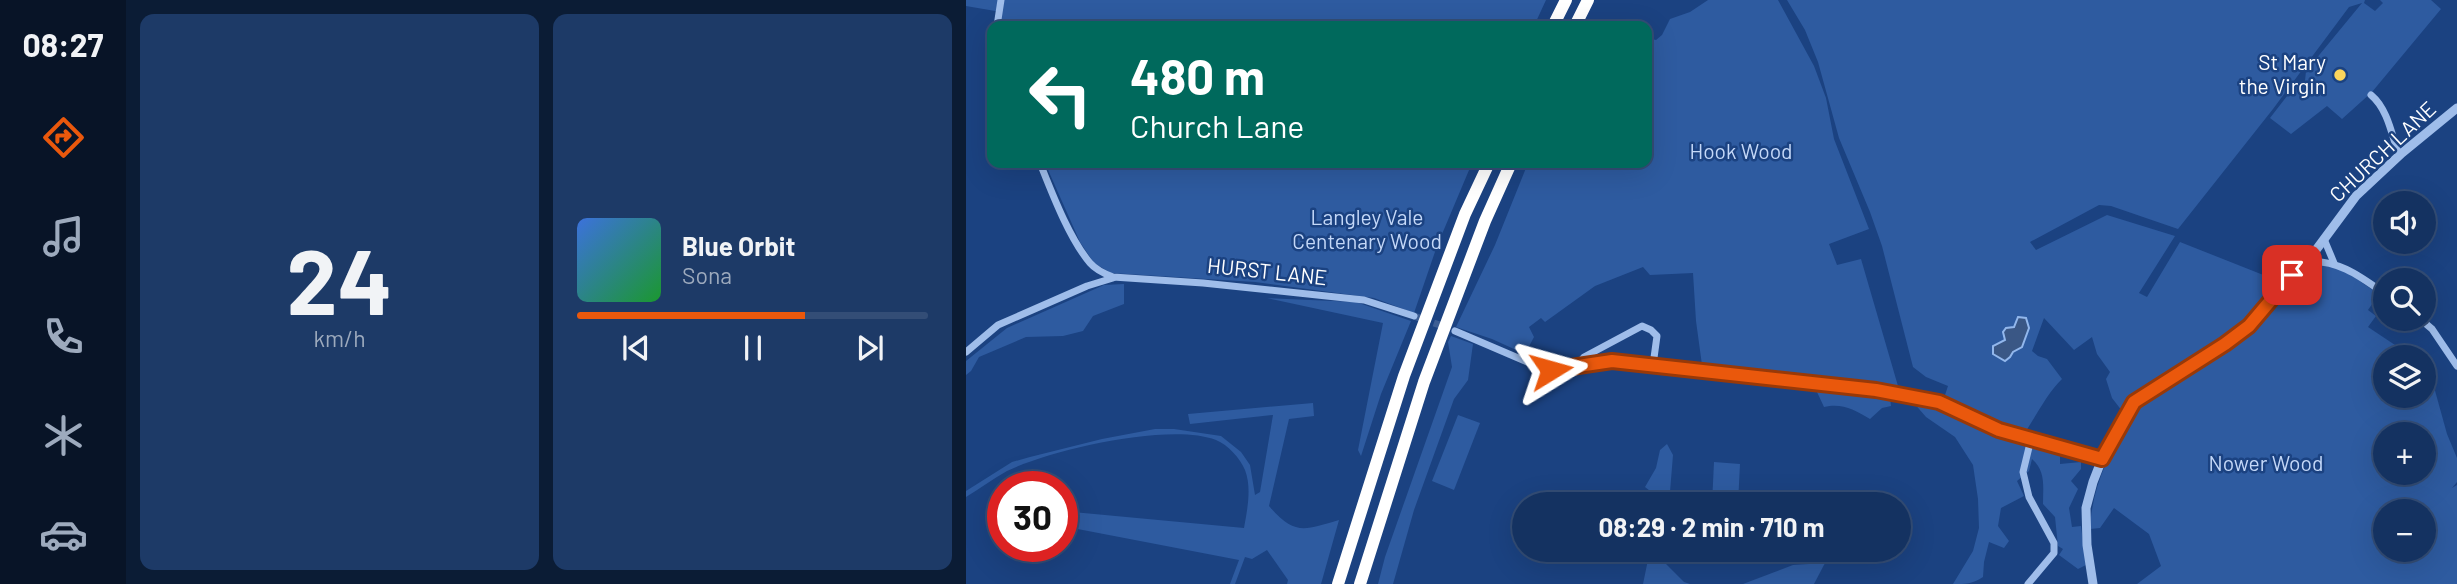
<!DOCTYPE html>
<meta charset="utf-8">
<style>
body{margin:0;font-family:Barlow,sans-serif;background:#1d3a67;color:#f1f3f6;height:100vh;display:flex;flex-direction:column;font-size:26px;white-space:nowrap}
*{box-sizing:border-box;margin:0}
p{font-size:23px;color:#9daabd}
.icon{flex:none;width:38px;height:38px;fill:none;stroke:currentColor;stroke-width:2;stroke-linecap:round;stroke-linejoin:round}
.map{position:relative;flex:1;overflow:hidden}
.sheet{display:flex;flex-direction:column;gap:14px;padding:14px;background:#0b1c35;width:840px}
.sheet>*{flex:none}
.banner{position:absolute;left:21px;top:21px;width:665px;height:147px;border-radius:14px;box-shadow:0 7px 28px #0002,0 0 0 2px #334d76;background:#00695c;color:#fff;overflow:hidden}
.controls{position:absolute;left:1407px;top:191px;display:grid;gap:14px}
.controls a{display:grid;place-items:center;width:63px;height:63px;border-radius:50%;background:#143261;box-shadow:0 7px 28px #0002,0 0 0 2px #334d76;font-size:35px}
.speed{position:absolute;left:21px;top:471px;display:flex;gap:14px;font-size:35px;font-weight:700;text-align:center}
.speed>*{display:grid;place-content:center;width:91px;height:91px;border-radius:50%;background:#143261;box-shadow:0 7px 28px #0002,0 0 0 2px #334d76;line-height:1}
.speed .limit{border:10px solid #d22;background:#fff;color:#111}
.pin{position:absolute;display:grid;place-items:center;width:60px;height:60px;color:#fff;margin:-30px;border-radius:14px;box-shadow:0 4px 10px #0006}
.me{position:absolute;width:77px;margin:-38px;rotate:82deg;stroke-linejoin:round;filter:drop-shadow(0 0 5px #0008)}
.turn{display:flex;align-items:center;gap:24px;height:147px;padding:0 28px;font-size:32px}
.turn .icon{width:91px;height:91px;stroke-width:2.5}
.turn b{display:block;font-size:49px;line-height:60px}
.sheet .widget{flex:1;display:flex;flex-direction:column;justify-content:center;gap:10px;min-width:0;padding:0 24px;border-radius:14px;background:#1d3a67}
.sheet .dial{align-items:center;gap:0}
.dial b{font-size:91px;line-height:1}
.song{display:flex;align-items:center;gap:21px}
.cover{width:84px;height:84px;border-radius:10px;background:linear-gradient(135deg,hsl(220 70% 55%),hsl(130 70% 35%))}
.played{height:7px;border-radius:4px;background:linear-gradient(90deg,#ea580c 65%,#334d76 65%)}
.keys{display:flex;justify-content:space-around;direction:ltr}
.sheet .tiles{flex:1;display:grid;gap:14px;grid-template-columns:repeat(2,1fr)}
.trip{position:absolute;left:546px;top:492px;width:399px;height:70px;border-radius:35px;background:#143261;box-shadow:0 7px 28px #0002,0 0 0 2px #334d76;font-weight:700;line-height:70px;text-align:center}
main{display:flex;flex:1;min-height:0}
.tab-bar{display:flex;flex-direction:column;width:126px;justify-content:space-around;align-items:center;background:#081427;color:#9daabd}
.tab-bar .icon{width:49px;height:49px}
.tab-bar .active{color:#ea580c}
.tab-bar b{font-size:32px;color:#f1f3f6}
.map>svg:first-child{display:block}
.green{fill:#2e5ba0;fill-rule:evenodd}
.water{fill:#3a5785;stroke:#92b7ec;stroke-width:2}
.lines{fill:none;stroke-linecap:round;stroke-linejoin:round}
.minor-tunnel{stroke:#3d5e94;stroke-width:7;stroke-dasharray:7 3.5;stroke-linecap:butt}
.minor{stroke:#9fbdea;stroke-width:7}
.tertiary{stroke:#9fbdea;stroke-width:9}
.motorway{stroke:#fff;stroke-width:12}
.route-casing{stroke:#983908;stroke-width:18}
.route{stroke:#ea580c;stroke-width:12}
.poi-dot{fill:#fcd65c;stroke:#1b4281;stroke-width:2.5}
.labels{text-anchor:middle;stroke-width:5;stroke-linejoin:round;paint-order:stroke}
.poi-label{font-size:21px;fill:#fff;stroke:#1b4281;text-anchor:end}
.park-label{font-size:21px;fill:#c4d8f8;stroke:#1b4281}
.street-label{font-size:21px;fill:#fff;stroke:#1b4281}
</style>
<main>
<nav class="tab-bar">
<b>08:27</b>
<svg class="icon active" aria-label="directions" viewBox="0 0 24 24"><path d="M12 3l9 9-9 9-9-9zM9 14v-3h6M13 9l2 2-2 2"/></svg>
<svg class="icon" aria-label="music" viewBox="0 0 24 24"><path d="M9 18V5l10-2v13"/><circle cx="6" cy="18" r="3"/><circle cx="16" cy="16" r="3"/></svg>
<svg class="icon" aria-label="phone" viewBox="0 0 24 24"><path d="M5 4h4l2 5-3 2q2 4 5 5l2-3 5 2v4C11 20 4 13 5 4z"/></svg>
<svg class="icon" aria-label="climate" viewBox="0 0 24 24"><path d="M12 3v18M4 7l16 10M4 17L20 7"/></svg>
<svg class="icon" aria-label="car" viewBox="0 0 24 24"><path d="M5 17H2v-5l4-1 3-4h7l3 4 3 1v5h-3M9 17h6M6 11h13"/><circle cx="7" cy="17" r="2"/><circle cx="17" cy="17" r="2"/></svg>
</nav>
<section class="sheet">
<div class="tiles">
<div class="widget dial"><b>24</b><p>km/h</p></div>
<div class="widget">
<div class="song"><i class="cover"></i><div><b>Blue Orbit</b><p>Sona</p></div></div>
<div class="played"></div>
<div class="keys"><svg class="icon" aria-label="previous" viewBox="0 0 24 24"><path d="M18 5L8 12l10 7zM5 5v14"/></svg><svg class="icon" aria-label="pause" viewBox="0 0 24 24"><path d="M8 5v14M16 5v14"/></svg><svg class="icon" aria-label="next" viewBox="0 0 24 24"><path d="M6 5l10 7-10 7zM19 5v14"/></svg></div>
</div>
</div>
</section>
<div class="map">
<svg width="1491" height="584" viewBox="0 0 1491 584">
<rect width="100%" height="100%" fill="#1b4281"/>
<!-- green -->
<g class="green">
<path d="M0,0H580L568,26H34L35,12L0,6Z"/>
<path d="M742,0H812L848,66L860,98L868,139L903,229L863,244L871,265L895,259L932,386L736,365L730,321L727,273L684,275L677,267L629,286L579,322L575,318L563,327L568,337L559,354L526,339L490,327L529,245L562,163H681V38L690,40L696,35L704,19L724,12Z"/>
<path d="M821,0H1399L1398,3L1409,11L1417,3L1414,0H1465L1475,9L1406,92L1376,119L1361,106L1325,134L1304,118L1331,83L1339,81L1340,71L1396,3L1383,7L1307,109L1212,229L1145,206L1133,205L1064,242L1070,250L1141,215L1209,236L1173,293L1181,297L1214,242L1310,280L1293,307L1276,325L1213,367L1218,374C1243,358 1272,344 1294,322C1310,306 1333,261 1361,264C1375,266 1400,286 1413,294L1402,310L1410,316L1402,327L1429,345L1440,357H1419V396H1458V376L1468,387L1481,434L1491,458V482L1486,488L1491,485V584H1171L1195,566L1183,534L1148,508L1134,528L1124,529C1126,487 1142,456 1163,420L1146,398L1140,379L1144,372L1131,354L1126,337L1108,350L1078,318L1066,351L1072,356L1081,359L1096,379C1083,391 1069,417 1059,433L1031,426L977,401L982,386L960,377L947,367L916,246L904,212L873,138L852,62L839,30ZM1419,434H1458V472H1419ZM1419,511H1458V550H1419Z"/>
<path d="M79,163H506L471,246L448,313L408,298L289,282L145,273L128,263L114,242Z"/>
<path d="M158,284V304L127,316L117,331L97,336L60,337L13,357L5,371L0,375V361L41,328L138,285Z"/>
<path d="M301,298L390,302L445,321L415,394L395,456L392,450L417,323Z"/>
<path d="M485,336L507,344L502,380L488,399L448,510L427,584H412L419,557L486,367L482,342Z"/>
<path d="M857,388L924,397L925,406L916,408L904,419C888,410 877,403 858,407L851,392Z"/>
<path d="M947,402L965,405L1036,434L1054,438L1069,446L1094,450V464L1115,462V469L1105,481L1112,489L1103,508L1106,527L1115,526L1120,565L1112,569L1093,555L1097,549L1092,546L1089,517L1077,504C1077,487 1080,471 1066,459L1063,471L1051,481L1058,496L1035,508L1032,526L1043,541L1038,548L1023,542L1018,562L1017,577C1007,584 999,584 987,584L1007,551L1013,528L1012,499L1007,465L989,437L960,417Z"/>
<path d="M347,403L348,416L323,419L303,506C329,536 338,530 373,520L355,584H321L322,580L301,550L286,559L279,557L269,584H264L273,560L96,526V511L278,528C281,511 286,488 279,470C274,458 262,445 250,440C204,422 84,450 41,471C27,479 13,489 0,497V491L46,462L64,457L136,439L189,429H208L255,436L275,452L284,465L289,495L294,492L307,415L224,424L222,414Z"/>
<path d="M492,415L514,423L488,490L466,481Z"/>
<path d="M701,444L707,455L703,504H696L697,501L679,487L690,468L694,450Z"/>
<path d="M748,462L774,464L772,504H746Z"/>
<path d="M684,550H695L694,558L718,582L724,584H677Z"/>
<path d="M859,563L848,584H777L827,565Z"/>
</g>
<!-- water -->
<path class="water" d="M1052,317L1060,318L1063,328L1056,347L1047,352L1044,357L1039,361L1027,354V346L1039,340L1037,332L1040,328L1048,327Z"/>
<g class="lines">
<!-- minor-tunnel -->
<path class="minor-tunnel" d="M448,316L482,328"/>
<!-- minor -->
<g class="minor">
<path d="M31,26L35,0"/>
<path d="M1405,95C1422,109 1426,136 1433,156"/>
<path d="M74,163C86,193 103,238 124,263C130,270 139,274 147,277L237,283L398,300L448,316"/>
<path d="M1358,239L1368,263"/>
<path d="M1338,262C1370,258 1394,276 1419,294"/>
<path d="M1453,318L1466,329L1491,366"/>
<path d="M489,331L580,370L646,361L910,390L973,402L1033,430L1136,459"/>
<path d="M0,352L32,325L121,286L147,278"/>
<path d="M610,366L618,357L676,326L685,330L691,336L687,365"/>
<path d="M1062,584L1088,553V543L1063,497L1057,472L1065,439"/>
</g>
<!-- tertiary -->
<path class="tertiary" d="M1127,584L1121,545L1120,508L1127,482L1136,459L1168,402L1259,344L1283,326L1318,282L1350,250L1390,196L1436,153L1491,108"/>
<!-- motorway -->
<g class="motorway">
<path d="M587,26L600,0"/>
<path d="M609,26L622,0"/>
<path d="M372,584L438,376L499,214L523,163"/>
<path d="M394,584L458,382L519,221L545,163"/>
</g>
</g>
<g class="lines">
<defs>
<path id="route" d="M585,370L646,361L910,390L973,402L1033,430L1136,459L1168,402L1259,344L1283,326L1326,275"/>
</defs>
<!-- route casing -->
<use href="#route" class="route-casing"/>
<!-- route -->
<use href="#route" class="route"/>
</g>
<!-- markers -->
<circle class="poi-dot" cx="1374" cy="75" r="7"/>
<g class="labels">
<!-- poi labels -->
<g class="poi-label">
<text x="1360" y="70">St Mary<tspan x="1360" dy="24">the Virgin</tspan></text>
</g>
<!-- park labels -->
<g class="park-label">
<text x="775" y="159">Hook Wood</text>
<text x="401" y="225">Langley Vale<tspan x="401" dy="24">Centenary Wood</tspan></text>
<text x="1300" y="471">Nower Wood</text>
</g>
<!-- street labels -->
<g class="street-label">
<text transform="translate(1417 152) rotate(-43)" y="7">CHURCH LANE</text>
<text transform="translate(301 272) rotate(6)" y="7">HURST LANE</text>
</g>
</g>
</svg>
<div class="controls">
<a><svg class="icon" aria-label="sound" viewBox="0 0 24 24"><path d="M4 9h4l5-4v14l-5-4H4zM17 9q2 3 0 6"/></svg></a>
<a><svg class="icon" aria-label="search" viewBox="0 0 24 24"><circle cx="10" cy="10" r="6"/><path d="M15 15l6 6"/></svg></a>
<a><svg class="icon" aria-label="layers" viewBox="0 0 24 24"><path d="M12 4l9 5-9 5-9-5zM3 14l9 5 9-5"/></svg></a>
<a>+</a>
<a>−</a>
</div>
<div class="speed"><div class="limit">30</div></div>
<div class="pin" style="left:1326px;top:275px;background:#d93025"><svg class="icon" aria-label="arrive" viewBox="0 0 24 24"><path d="M6 21V4h12l-3 4 3 4H6"/></svg></div>
<svg class="me" style="left:585px;top:370px" viewBox="-20 -20 40 40"><path d="M0-17L14 15 0 8-14 15z" fill="#ea580c" stroke="#fff" stroke-width="4"/></svg>
<div class="trip">08:29 · 2 min · 710 m</div>
<div class="banner">
<div class="turn"><svg class="icon" aria-label="left" viewBox="0 0 24 24"><path d="M17 20v-9H6M10 6l-5 5 5 5"/></svg><div><b>480 m</b>Church Lane</div></div>
</div>
</div>
</main>
